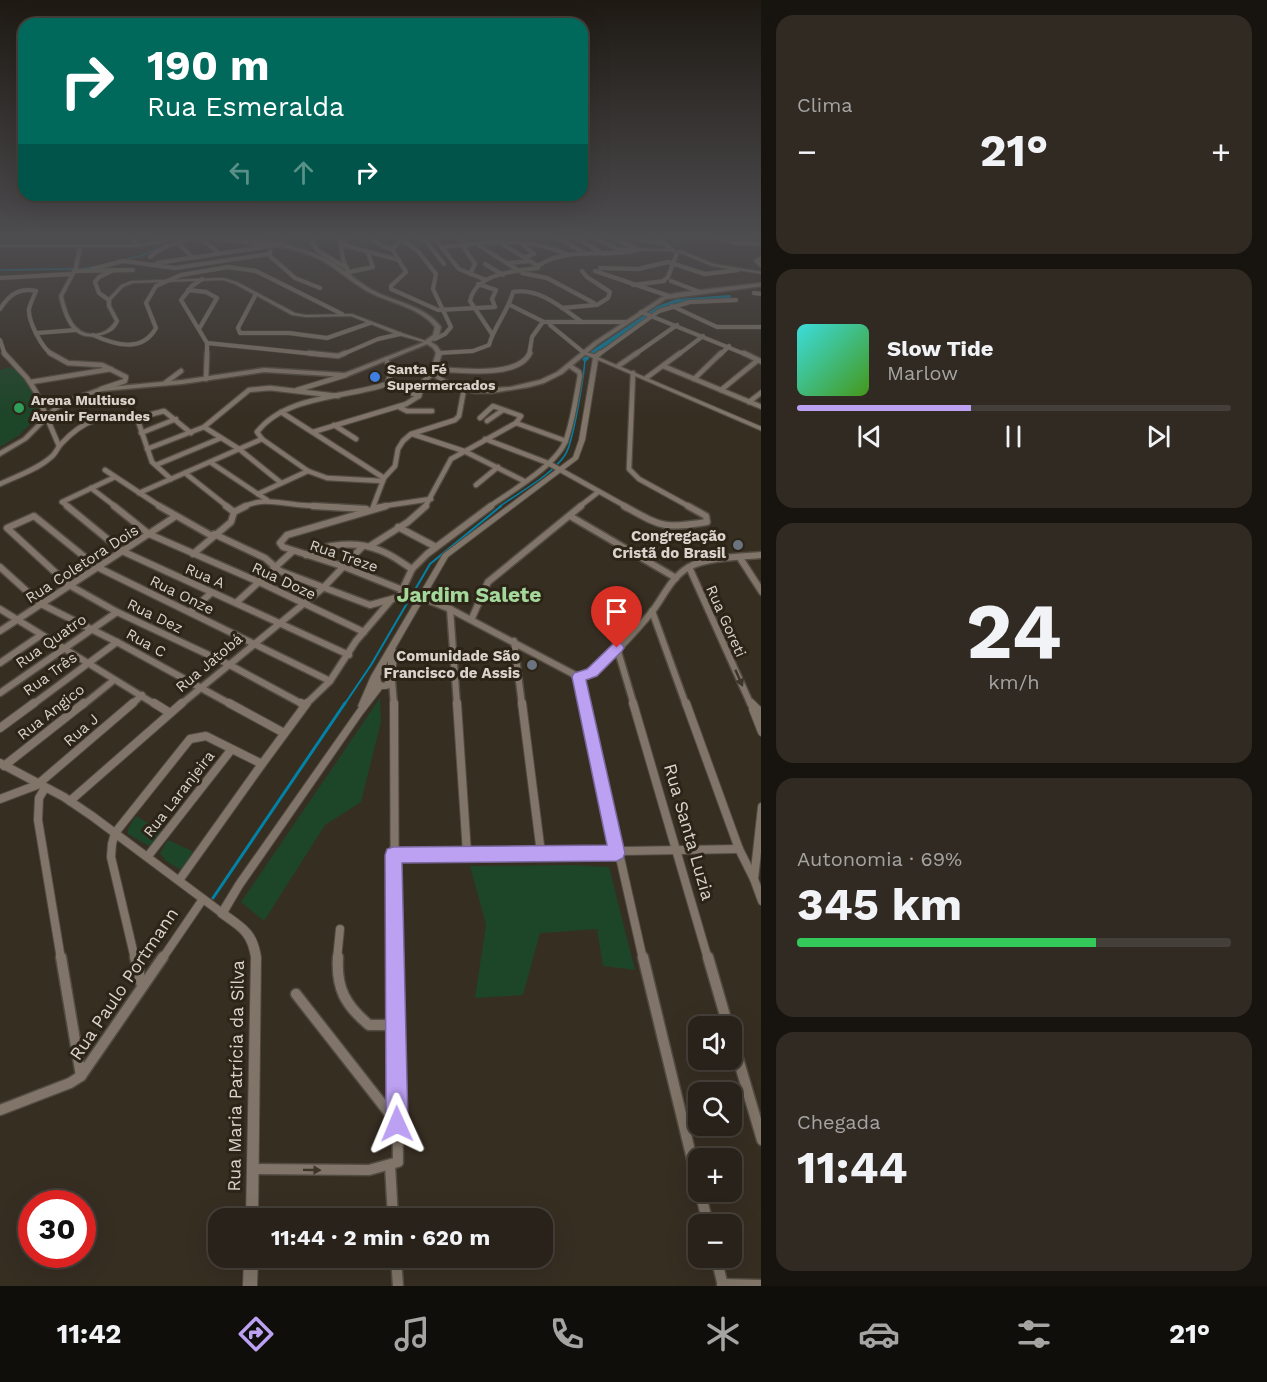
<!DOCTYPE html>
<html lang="pt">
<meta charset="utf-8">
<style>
body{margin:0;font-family:"Work Sans",sans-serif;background:#312a23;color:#f1f3f6;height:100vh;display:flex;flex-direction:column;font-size:22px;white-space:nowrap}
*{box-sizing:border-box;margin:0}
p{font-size:20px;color:#a5a4a2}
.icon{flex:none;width:33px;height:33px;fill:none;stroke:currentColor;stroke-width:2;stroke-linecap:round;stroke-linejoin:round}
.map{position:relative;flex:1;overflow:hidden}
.details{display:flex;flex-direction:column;gap:15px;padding:15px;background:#17130e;width:506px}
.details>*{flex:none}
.top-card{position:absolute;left:18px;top:18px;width:570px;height:183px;border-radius:18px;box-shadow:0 6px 24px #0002,0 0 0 2px #453f39;background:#00695c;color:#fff;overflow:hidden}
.buttons{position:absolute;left:688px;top:1016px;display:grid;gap:12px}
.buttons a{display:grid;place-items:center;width:54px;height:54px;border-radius:12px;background:#29221a;box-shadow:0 6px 24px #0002,0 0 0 2px #453f39;font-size:30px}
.speed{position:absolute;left:18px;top:1190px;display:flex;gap:12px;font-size:30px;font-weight:700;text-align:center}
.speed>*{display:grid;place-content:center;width:78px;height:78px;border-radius:50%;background:#29221a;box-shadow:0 6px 24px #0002,0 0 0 2px #453f39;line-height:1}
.speed .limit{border:9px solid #d22;background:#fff;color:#111}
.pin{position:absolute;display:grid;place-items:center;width:51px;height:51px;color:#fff;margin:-62px -26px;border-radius:50% 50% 50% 0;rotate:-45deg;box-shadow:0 0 6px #0007}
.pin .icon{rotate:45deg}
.me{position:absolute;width:66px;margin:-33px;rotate:359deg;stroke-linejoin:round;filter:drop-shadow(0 0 4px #0008)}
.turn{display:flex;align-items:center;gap:21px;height:126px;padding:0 30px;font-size:27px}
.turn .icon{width:78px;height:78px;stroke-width:2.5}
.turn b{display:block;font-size:42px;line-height:51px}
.lanes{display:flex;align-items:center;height:57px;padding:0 30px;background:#0003;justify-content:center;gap:30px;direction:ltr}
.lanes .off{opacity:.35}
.big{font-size:45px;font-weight:700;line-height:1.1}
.details .card{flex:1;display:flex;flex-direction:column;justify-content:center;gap:9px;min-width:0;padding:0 21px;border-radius:18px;background:#312a23}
.details .dial{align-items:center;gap:0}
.dial b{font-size:78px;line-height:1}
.song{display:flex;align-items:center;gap:18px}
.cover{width:72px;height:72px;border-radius:9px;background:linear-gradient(135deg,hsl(180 70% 55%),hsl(100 70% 35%))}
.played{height:6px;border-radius:3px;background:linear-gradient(90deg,#bca0f2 40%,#453f39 40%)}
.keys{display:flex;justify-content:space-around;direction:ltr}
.heat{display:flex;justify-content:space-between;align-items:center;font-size:33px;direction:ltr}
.charge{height:9px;border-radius:4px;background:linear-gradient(90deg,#34c759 69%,#453f39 0)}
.trip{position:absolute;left:208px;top:1208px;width:345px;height:60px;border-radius:18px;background:#29221a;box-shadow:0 6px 24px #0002,0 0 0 2px #453f39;font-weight:700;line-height:60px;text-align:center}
.tab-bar{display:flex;height:96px;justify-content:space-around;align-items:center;background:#100e0a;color:#a5a4a2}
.tab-bar .icon{width:42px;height:42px}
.tab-bar .current{color:#bca0f2}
.tab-bar b{font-size:27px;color:#f1f3f6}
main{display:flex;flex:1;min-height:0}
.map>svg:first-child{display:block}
.green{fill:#1d4528}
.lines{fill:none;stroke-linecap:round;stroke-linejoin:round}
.stream-far2{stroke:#0182a6;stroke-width:1.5}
.stream-far1{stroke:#0182a6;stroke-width:2}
.stream{stroke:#0182a6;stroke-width:3}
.canal-far1{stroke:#0182a6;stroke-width:4}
.canal{stroke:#0182a6;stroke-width:5}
.minor-far4-casing{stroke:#524b41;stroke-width:5}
.minor-far3-casing{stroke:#524b41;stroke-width:7}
.minor-far2-casing{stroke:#524b41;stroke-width:9}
.minor-far1-casing{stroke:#524b41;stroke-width:10}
.minor-casing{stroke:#524b41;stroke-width:13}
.tertiary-casing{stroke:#524b41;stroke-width:2}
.secondary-casing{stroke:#524b41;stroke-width:3}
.minor-far4{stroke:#807568;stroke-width:4}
.minor-far3{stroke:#807568;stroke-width:4.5}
.minor-far2{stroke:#807568;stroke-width:6}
.minor-far1{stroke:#807568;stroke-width:8}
.minor{stroke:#807568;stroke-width:10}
.tertiary{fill:#807568;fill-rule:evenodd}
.secondary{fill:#807568;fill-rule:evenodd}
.oneway{fill:#3e3428}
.route{fill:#bca0f2;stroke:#7a689d;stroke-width:1.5}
.shop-dot{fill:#3f7fe0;stroke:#2d2418;stroke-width:2}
.leisure-dot{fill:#2e9e5b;stroke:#2d2418;stroke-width:2}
.worship-dot{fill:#6b7280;stroke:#2d2418;stroke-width:2}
.labels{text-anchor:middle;stroke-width:6;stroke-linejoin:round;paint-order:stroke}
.far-poi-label{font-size:14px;font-weight:bold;fill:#d9d3cc;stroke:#2d2418;text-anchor:start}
.poi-label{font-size:15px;font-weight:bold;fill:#d9d3cc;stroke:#2d2418;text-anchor:end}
.street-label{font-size:15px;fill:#d9d3cc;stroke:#2d2418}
.near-street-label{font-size:18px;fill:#d9d3cc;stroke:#2d2418}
.district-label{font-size:21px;font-weight:bold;fill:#a4d89b;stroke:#2d2418}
</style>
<main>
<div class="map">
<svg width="762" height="1286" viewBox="0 0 762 1286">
<rect width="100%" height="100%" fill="#372e22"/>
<!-- green -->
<g class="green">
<path d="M11,367C29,379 35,395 40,415L18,436L0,447V370Z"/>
<path d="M380,698L381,722L361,802L325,825L264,921L241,902Z"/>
<path d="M136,816L163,832L151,847L128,834V829Z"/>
<path d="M168,840L194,852L181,870L166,861L160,853Z"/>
<path d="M573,865L609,867L635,970L603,966L597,929L540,933L523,995L475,998L486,925L470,866Z"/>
</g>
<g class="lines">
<!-- stream-far2 -->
<g class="stream-far2">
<path d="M215,237L230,238"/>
<path d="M278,242L289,235"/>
<path d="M123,260L144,255L165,245"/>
<path d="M79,269L94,267"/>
<path d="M0,270L73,269"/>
<path d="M499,507C518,493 552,475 565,455C573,444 584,376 585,359"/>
</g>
<!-- stream-far1 -->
<path class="stream-far1" d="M344,705L371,665L430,564L501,506"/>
<!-- stream -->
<path class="stream" d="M213,898L345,703"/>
<!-- canal-far1 -->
<path class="canal-far1" d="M589,355L658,308L677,301L729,297"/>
<!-- canal -->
<path class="canal" d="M585,359L591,353"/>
<defs>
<g id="minor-far4">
<path d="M128,235L138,246"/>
<path d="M152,235L157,243"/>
<path d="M319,235L312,243L318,251L347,268"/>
<path d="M366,235L384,247L392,249"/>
<path d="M395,235L418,251L436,274L433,289L451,327L445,334L435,339"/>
<path d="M407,235L392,249L406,272L391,286V289L438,310L495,307L492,299L496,290L478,284"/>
<path d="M421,235L444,264"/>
<path d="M432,235L459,269L486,280"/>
<path d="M453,235L467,245"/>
<path d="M550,235L558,239L573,237"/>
<path d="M570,235L604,254"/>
<path d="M609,235L636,249"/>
<path d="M647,235L663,237"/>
<path d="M711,235L736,243L762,244"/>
<path d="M739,235L754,244"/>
<path d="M626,237L665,244"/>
<path d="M663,237L664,243L673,250"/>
<path d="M201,239L219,253"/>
<path d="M566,242L586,254"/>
<path d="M178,243L192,257"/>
<path d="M340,244L399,260"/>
<path d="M522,244L534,254L525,257"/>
<path d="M504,245L538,266"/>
<path d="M463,246L475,264L470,274"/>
<path d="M480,246L519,271"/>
<path d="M442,247C486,243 526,235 568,255"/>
<path d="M270,251V256L295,278L320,288"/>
<path d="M150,257C181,231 221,237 258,245"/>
<path d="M762,258L756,261L762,266"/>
<path d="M157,263L277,245"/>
<path d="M508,263L530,261"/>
<path d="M485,264L503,275"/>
<path d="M538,266C567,246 605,258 638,250"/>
<path d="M600,268L638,269L668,262L705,274L738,270"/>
<path d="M92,269L123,261L175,268L269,254"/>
<path d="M74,271L133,270"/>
<path d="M582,271L587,277L610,292L608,298L597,305"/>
<path d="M595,271L669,296"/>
<path d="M349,272L373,267L368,253"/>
<path d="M522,273L547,278L594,303"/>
<path d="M350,277L343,259L340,241L356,235"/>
<path d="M0,278L72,274"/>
<path d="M202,279L192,286L181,300L207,343V355"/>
<path d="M664,280L668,277L677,253"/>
<path d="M671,281L700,292"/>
<path d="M633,285L664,281"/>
<path d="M188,290L206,292L217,298L199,329"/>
<path d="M754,293L762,294"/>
<path d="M256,294L238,328L240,333H289L327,338L370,323"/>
<path d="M109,300L99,293L95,282L99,277L114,270"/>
<path d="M510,305L544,322"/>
<path d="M672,306L717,327H762"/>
<path d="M562,308L595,305"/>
<path d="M0,309C9,295 19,287 36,291C34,296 30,304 29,309C28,321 42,349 53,355"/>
<path d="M641,312L747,355"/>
<path d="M546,322H627"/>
<path d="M550,325L583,352"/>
<path d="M37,333L76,330"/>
<path d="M492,334L470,301C476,273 514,271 538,268"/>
<path d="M93,335C115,345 142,353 156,328L146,303L156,286L181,275L228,267L256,271L342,314"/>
<path d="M0,340L5,355"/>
<path d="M207,343L324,355"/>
<path d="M439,353L473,351L489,345C494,326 508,312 513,292C539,287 562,308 582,322"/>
<path d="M341,355L378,339L400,334"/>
<path d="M529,355L532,337L542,323"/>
<path d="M598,355L659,311L690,302L736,300"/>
<path d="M634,355L677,325"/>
<path d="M678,355L703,336"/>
<path d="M720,355L729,346"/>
</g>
<g id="minor-far3">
<path d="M4,353L27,378L36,392L59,446"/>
<path d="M50,353L68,363L102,365L126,377L125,381L101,389"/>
<path d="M309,353L338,356L345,353"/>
<path d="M744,353L762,362"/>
<path d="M596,356L600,353"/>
<path d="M618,366L637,353"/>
<path d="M663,366L762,407"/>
<path d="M432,369C456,370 518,379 530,353"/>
<path d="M633,373L629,469L639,479L690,507"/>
<path d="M646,378L680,353"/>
<path d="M206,379L207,353"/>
<path d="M694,379L721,353"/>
<path d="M31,382L111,369"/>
<path d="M165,383L181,371"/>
<path d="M387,384L419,396"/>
<path d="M297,390L346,375"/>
<path d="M721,390L758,360"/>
<path d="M749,402L762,392"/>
<path d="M399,407L407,411H432"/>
<path d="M281,412L384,478"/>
<path d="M137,418L164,411L191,433"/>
<path d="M480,418L493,406L521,416L516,423"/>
<path d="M487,421L503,410"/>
<path d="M516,423L566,441"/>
<path d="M334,425L356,439"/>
<path d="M204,427L239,449L280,482"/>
<path d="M313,432L406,404L419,396L424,381L433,373"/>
<path d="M141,433L176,419"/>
<path d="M412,434L464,451L524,481"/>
<path d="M485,439L548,463L627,507"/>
<path d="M147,449L204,427L249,390L270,388L338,396"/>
<path d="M210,462L267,500"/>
<path d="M156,465L221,438"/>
<path d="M105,470L161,507"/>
<path d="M185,473L228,507"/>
<path d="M383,481L327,478L308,471L262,439L257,432C286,395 345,398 387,384L391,372L386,359"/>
<path d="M0,484C17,476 36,470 50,458C56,454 57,448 61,444C84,419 105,413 137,418L152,462L171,479"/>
<path d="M476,485L498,467"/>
<path d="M91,488L116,507"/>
<path d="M139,493L262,439"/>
<path d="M258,494L308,471"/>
<path d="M69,507L62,502L115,477"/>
<path d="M243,507C263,497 278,503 300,505C313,506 326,507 339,507"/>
<path d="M373,507L384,478L395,466L398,449L403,441L411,434L455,420L459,416L464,389"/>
<path d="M377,507L431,499"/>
<path d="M425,507L451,459L516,423"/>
<path d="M489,507C510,492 557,465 566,440C573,420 576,397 580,376L579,372L570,366"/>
<path d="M579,507L597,493"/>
</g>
<g id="minor-far2">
<path d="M67,506L122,551L349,655"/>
<path d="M114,506L149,534L259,582L364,632"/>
<path d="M159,506L212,536"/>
<path d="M226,506L234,512"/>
<path d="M313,506L366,509"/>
<path d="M386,506L287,535L280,543L283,547L345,567L450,609L579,677"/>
<path d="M624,506C662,527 663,529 707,522L706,516L688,506"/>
<path d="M234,512L246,506"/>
<path d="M570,516L676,578"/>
<path d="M398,527L436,547"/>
<path d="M214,534L265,558L280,571L370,605L399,597L412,569L427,554L491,506"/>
<path d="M370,546L408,522L426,506"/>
<path d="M193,554L231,522L234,512"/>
<path d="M306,555C325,543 358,541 379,550C391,554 401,562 412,569"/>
<path d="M740,558L762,592"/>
<path d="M0,567L41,604L117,642L232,705"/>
<path d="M689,567L751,705"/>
<path d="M237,602L293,551"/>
<path d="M0,609L156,705"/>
<path d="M450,609L457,705"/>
<path d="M652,611L686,705"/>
<path d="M190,612L211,593"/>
<path d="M472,618L488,582L581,506"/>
<path d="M0,631L176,516"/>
<path d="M514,641L522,705"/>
<path d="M617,648L634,705"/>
<path d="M0,663L41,635"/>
<path d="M579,677L585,705"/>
<path d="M579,677C606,666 632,635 651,613C663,598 671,577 689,567C707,557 741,557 762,555"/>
<path d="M392,680L394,705"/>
<path d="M0,693L117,612"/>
<path d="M32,705L117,642"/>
<path d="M83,705L114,680"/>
<path d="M131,705L142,695"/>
<path d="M180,705L323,588L363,546"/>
<path d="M304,705L228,664L117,612L69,585L7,528L34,516L97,567L330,681"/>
<path d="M305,705L330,681L356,641L391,600"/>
</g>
<g id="minor-far1">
<path d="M154,703L170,713"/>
<path d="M229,703L284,733"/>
<path d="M301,703L305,705"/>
<path d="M394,703L395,959"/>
<path d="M457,703L467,853"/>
<path d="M522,703L541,853"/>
<path d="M585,703L643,959"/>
<path d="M633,703L708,959"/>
<path d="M686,703L739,849L754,879"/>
<path d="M751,703L762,714"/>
<path d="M753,709L762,732"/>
<path d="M0,728L34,703"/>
<path d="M0,763L64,797L92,816L222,913"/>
<path d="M4,766L84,703"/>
<path d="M45,788L39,798L38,820L61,959"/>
<path d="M0,799L37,785L133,703"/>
<path d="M70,801L182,703"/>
<path d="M762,807L754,879L762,901"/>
<path d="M393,855L739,849"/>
<path d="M148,856L231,750"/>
<path d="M180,879L262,764"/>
<path d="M135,959L111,857L112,844L115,833L190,739L206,736L262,764L307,703"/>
<path d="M162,959L203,899"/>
<path d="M337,959L340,929"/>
</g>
<g id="minor">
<path d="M61,957L81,1076"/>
<path d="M135,957L142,986"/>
<path d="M338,957C336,988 345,1005 369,1025H396"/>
<path d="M643,957L699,1188"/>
<path d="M708,957L728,1026"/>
<path d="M296,994L397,1123"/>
<path d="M732,1038L762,1140"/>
<path d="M0,1110L70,1083L81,1076L163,957"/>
<path d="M390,1165L393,1218"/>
<path d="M254,1169L369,1170L398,1162L395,957"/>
<path d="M700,1191L708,1224"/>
<path d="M396,1257L398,1286"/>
<path d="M716,1257L723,1286"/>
<path d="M722,1284L762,1285"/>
</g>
<g id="tertiary">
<path d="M262,235H268L255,241L252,240Z"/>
<path d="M291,235H296L278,246L275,245Z"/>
<path d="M587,235H593L617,248L673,249L675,250L673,251L616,250Z"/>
<path d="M80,246L82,247L78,268L63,296C67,315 75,339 100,333C107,331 111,327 115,321L107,306V300L121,285L131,281L223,278L237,282L295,313L306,315L352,314L402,333L429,342L427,343L398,335L351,316L306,317L292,315L235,284L223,280L133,283L123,287L111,300V306L119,321C116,329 110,333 101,335C73,343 64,319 59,296L74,268L78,247Z"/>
<path d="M678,250H680L714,264L762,272V274L712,266L678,252Z"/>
<path d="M581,351L598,355V357L762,427V431L598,360L585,440L578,459L448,557L395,649L397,651C396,659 397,680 391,686C389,689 386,689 382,689L362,715L242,888L228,912C248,926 257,932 261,957L258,1218H246L251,957C247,933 237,930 218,916L217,913L236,882L359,707L358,706L371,676L443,554L573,457L579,440L593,358L581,353ZM388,661V670L384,669ZM382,674L384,675L386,678V681L384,683L381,682L380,676Z"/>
<path d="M244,1257H258L257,1286H243Z"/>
</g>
<g id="secondary">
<path d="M190,235H201L138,247H0V245H138Z"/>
<path d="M228,235C254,235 308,248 330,261C345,270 358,282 372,290C396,303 424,305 441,327L439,335L431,342L437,346L442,353L436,373L447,381L460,386L475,389L510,387L540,380L557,372L594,342L662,297L676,293L762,283V286L666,299L598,344L562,374L544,383L529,387L492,393H475L456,389L442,383L430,373L436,353L433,348L427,344L346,377L264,372L182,384L102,391L67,403L57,410L27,440L0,456V451L23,438L53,408L63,401L99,388L182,380L264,368L345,373L422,343L433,335L435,327C421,309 395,304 375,295C354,286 338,268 317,258C289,245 257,245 228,235Z"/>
</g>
</defs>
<!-- minor-far4 casing -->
<use href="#minor-far4" class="minor-far4-casing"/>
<!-- minor-far3 casing -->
<use href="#minor-far3" class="minor-far3-casing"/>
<!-- minor-far2 casing -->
<use href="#minor-far2" class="minor-far2-casing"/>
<!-- minor-far1 casing -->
<use href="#minor-far1" class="minor-far1-casing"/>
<!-- minor casing -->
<use href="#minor" class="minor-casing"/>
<!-- tertiary casing -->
<use href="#tertiary" class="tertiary-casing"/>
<!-- secondary casing -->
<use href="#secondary" class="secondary-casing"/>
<!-- minor-far4 -->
<use href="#minor-far4" class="minor-far4"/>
<!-- minor-far3 -->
<use href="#minor-far3" class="minor-far3"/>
<!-- minor-far2 -->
<use href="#minor-far2" class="minor-far2"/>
<!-- minor-far1 -->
<use href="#minor-far1" class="minor-far1"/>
<!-- minor -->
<use href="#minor" class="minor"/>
<!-- tertiary -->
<use href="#tertiary" class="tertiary"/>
<!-- secondary -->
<use href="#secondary" class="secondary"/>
</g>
<!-- one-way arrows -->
<defs><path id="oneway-solid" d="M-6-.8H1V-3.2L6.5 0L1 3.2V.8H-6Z" transform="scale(1.5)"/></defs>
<g class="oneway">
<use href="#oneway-solid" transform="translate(739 678) rotate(66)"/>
<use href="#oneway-solid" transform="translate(312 1170) rotate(1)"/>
</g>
<!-- sky -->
<linearGradient id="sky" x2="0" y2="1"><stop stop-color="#1e1913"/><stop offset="0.57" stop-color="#4d4c4f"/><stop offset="1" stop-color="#4d4c4f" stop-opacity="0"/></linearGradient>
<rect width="762" height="415" fill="url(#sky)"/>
<!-- route -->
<path class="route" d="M617,643L622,644L624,648L622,651L597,676L586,680L625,853L623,858L617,861L402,863L408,1124L405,1131L397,1134L389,1131L386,1124L385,855L387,849L393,847L607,845L572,677L574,673L587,669L613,644Z"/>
<!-- markers -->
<circle class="shop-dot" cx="375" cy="377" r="6"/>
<circle class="leisure-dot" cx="19" cy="408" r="6"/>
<g class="worship-dot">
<circle cx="738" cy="545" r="6"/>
<circle cx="532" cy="665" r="6"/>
</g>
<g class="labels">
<!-- far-poi labels -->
<g class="far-poi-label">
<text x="387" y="374">Santa Fé<tspan x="387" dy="16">Supermercados</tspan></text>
<text x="31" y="405">Arena Multiuso<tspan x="31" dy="16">Avenir Fernandes</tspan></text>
</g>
<!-- poi labels -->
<g class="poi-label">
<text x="726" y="541">Congregação<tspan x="726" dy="17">Cristã do Brasil</tspan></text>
<text x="520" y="661">Comunidade São<tspan x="520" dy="17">Francisco de Assis</tspan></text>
</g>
<!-- street labels -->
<g class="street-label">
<text transform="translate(344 556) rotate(19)" y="5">Rua Treze</text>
<text transform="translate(82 564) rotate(-33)" y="5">Rua Coletora Dois</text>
<text transform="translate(205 576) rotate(23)" y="5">Rua A</text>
<text transform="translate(284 581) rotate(25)" y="5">Rua Doze</text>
<text transform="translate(182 595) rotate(26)" y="5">Rua Onze</text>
<text transform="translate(155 616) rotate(26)" y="5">Rua Dez</text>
<text transform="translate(726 621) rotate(66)" y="5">Rua Goreti</text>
<text transform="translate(51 641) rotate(-35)" y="5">Rua Quatro</text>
<text transform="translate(146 643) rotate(29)" y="5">Rua C</text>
<text transform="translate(209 663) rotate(-40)" y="5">Rua Jatobá</text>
<text transform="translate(50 674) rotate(-36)" y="5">Rua Três</text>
<text transform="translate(51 712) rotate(-38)" y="5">Rua Angico</text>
<text transform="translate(81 730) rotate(-41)" y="5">Rua J</text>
<text transform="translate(179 794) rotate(-52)" y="5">Rua Laranjeira</text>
</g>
<!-- near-street labels -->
<g class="near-street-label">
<text transform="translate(689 832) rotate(74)" y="6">Rua Santa Luzia</text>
<text transform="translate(124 984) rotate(-56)" y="6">Rua Paulo Portmann</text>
<text transform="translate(236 1076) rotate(-89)" y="6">Rua Maria Patrícia da Silva</text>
</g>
<!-- district labels -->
<g class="district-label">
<text x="469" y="602">Jardim Salete</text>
</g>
</g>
</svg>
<div class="buttons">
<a><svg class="icon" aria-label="sound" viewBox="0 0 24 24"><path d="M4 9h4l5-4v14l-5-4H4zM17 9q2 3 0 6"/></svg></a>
<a><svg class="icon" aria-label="search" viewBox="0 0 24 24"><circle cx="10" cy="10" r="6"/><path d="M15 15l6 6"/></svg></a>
<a>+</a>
<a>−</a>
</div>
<div class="speed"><div class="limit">30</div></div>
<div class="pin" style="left:617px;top:648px;background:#d93025"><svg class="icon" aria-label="arrive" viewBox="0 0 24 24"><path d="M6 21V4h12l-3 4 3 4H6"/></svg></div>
<svg class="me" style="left:397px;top:1124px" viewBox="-20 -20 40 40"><path d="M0-17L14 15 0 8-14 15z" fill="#bca0f2" stroke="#fff" stroke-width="4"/></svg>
<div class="trip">11:44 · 2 min · 620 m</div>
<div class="top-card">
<div class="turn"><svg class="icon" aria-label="right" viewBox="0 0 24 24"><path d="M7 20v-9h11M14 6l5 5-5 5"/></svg><div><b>190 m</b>Rua Esmeralda</div></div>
<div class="lanes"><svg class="icon off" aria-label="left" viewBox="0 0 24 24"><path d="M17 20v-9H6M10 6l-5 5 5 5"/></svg><svg class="icon off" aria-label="ahead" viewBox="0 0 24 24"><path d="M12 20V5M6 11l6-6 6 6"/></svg><svg class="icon" aria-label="right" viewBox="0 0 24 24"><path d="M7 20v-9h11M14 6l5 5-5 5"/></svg></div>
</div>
</div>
<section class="details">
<div class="card"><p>Clima</p>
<div class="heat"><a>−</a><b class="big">21°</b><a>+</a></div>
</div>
<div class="card">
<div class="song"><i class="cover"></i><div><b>Slow Tide</b><p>Marlow</p></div></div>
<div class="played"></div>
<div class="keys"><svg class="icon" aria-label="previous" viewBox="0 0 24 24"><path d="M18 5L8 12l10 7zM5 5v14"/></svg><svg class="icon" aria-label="pause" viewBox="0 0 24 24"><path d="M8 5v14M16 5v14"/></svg><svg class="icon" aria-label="next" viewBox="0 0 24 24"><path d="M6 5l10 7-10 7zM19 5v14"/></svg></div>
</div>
<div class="card dial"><b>24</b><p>km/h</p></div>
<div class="card"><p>Autonomia · 69%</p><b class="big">345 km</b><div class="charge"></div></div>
<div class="card"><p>Chegada</p><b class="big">11:44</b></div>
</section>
</main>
<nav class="tab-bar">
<b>11:42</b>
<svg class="icon current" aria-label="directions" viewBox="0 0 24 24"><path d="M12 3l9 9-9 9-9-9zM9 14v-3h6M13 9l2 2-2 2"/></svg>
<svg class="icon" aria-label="music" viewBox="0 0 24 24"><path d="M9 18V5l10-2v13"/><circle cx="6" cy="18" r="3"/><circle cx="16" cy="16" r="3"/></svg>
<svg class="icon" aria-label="phone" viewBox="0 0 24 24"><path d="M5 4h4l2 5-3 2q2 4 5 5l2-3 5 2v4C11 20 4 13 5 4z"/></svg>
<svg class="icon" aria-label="climate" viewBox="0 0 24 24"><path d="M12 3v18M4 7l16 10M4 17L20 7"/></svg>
<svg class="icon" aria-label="car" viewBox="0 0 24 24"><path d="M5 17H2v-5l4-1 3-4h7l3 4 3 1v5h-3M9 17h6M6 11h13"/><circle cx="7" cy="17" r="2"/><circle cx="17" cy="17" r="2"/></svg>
<svg class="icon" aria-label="filters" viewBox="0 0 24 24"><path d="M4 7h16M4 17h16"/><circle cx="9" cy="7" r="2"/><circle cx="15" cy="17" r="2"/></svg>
<b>21°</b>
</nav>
